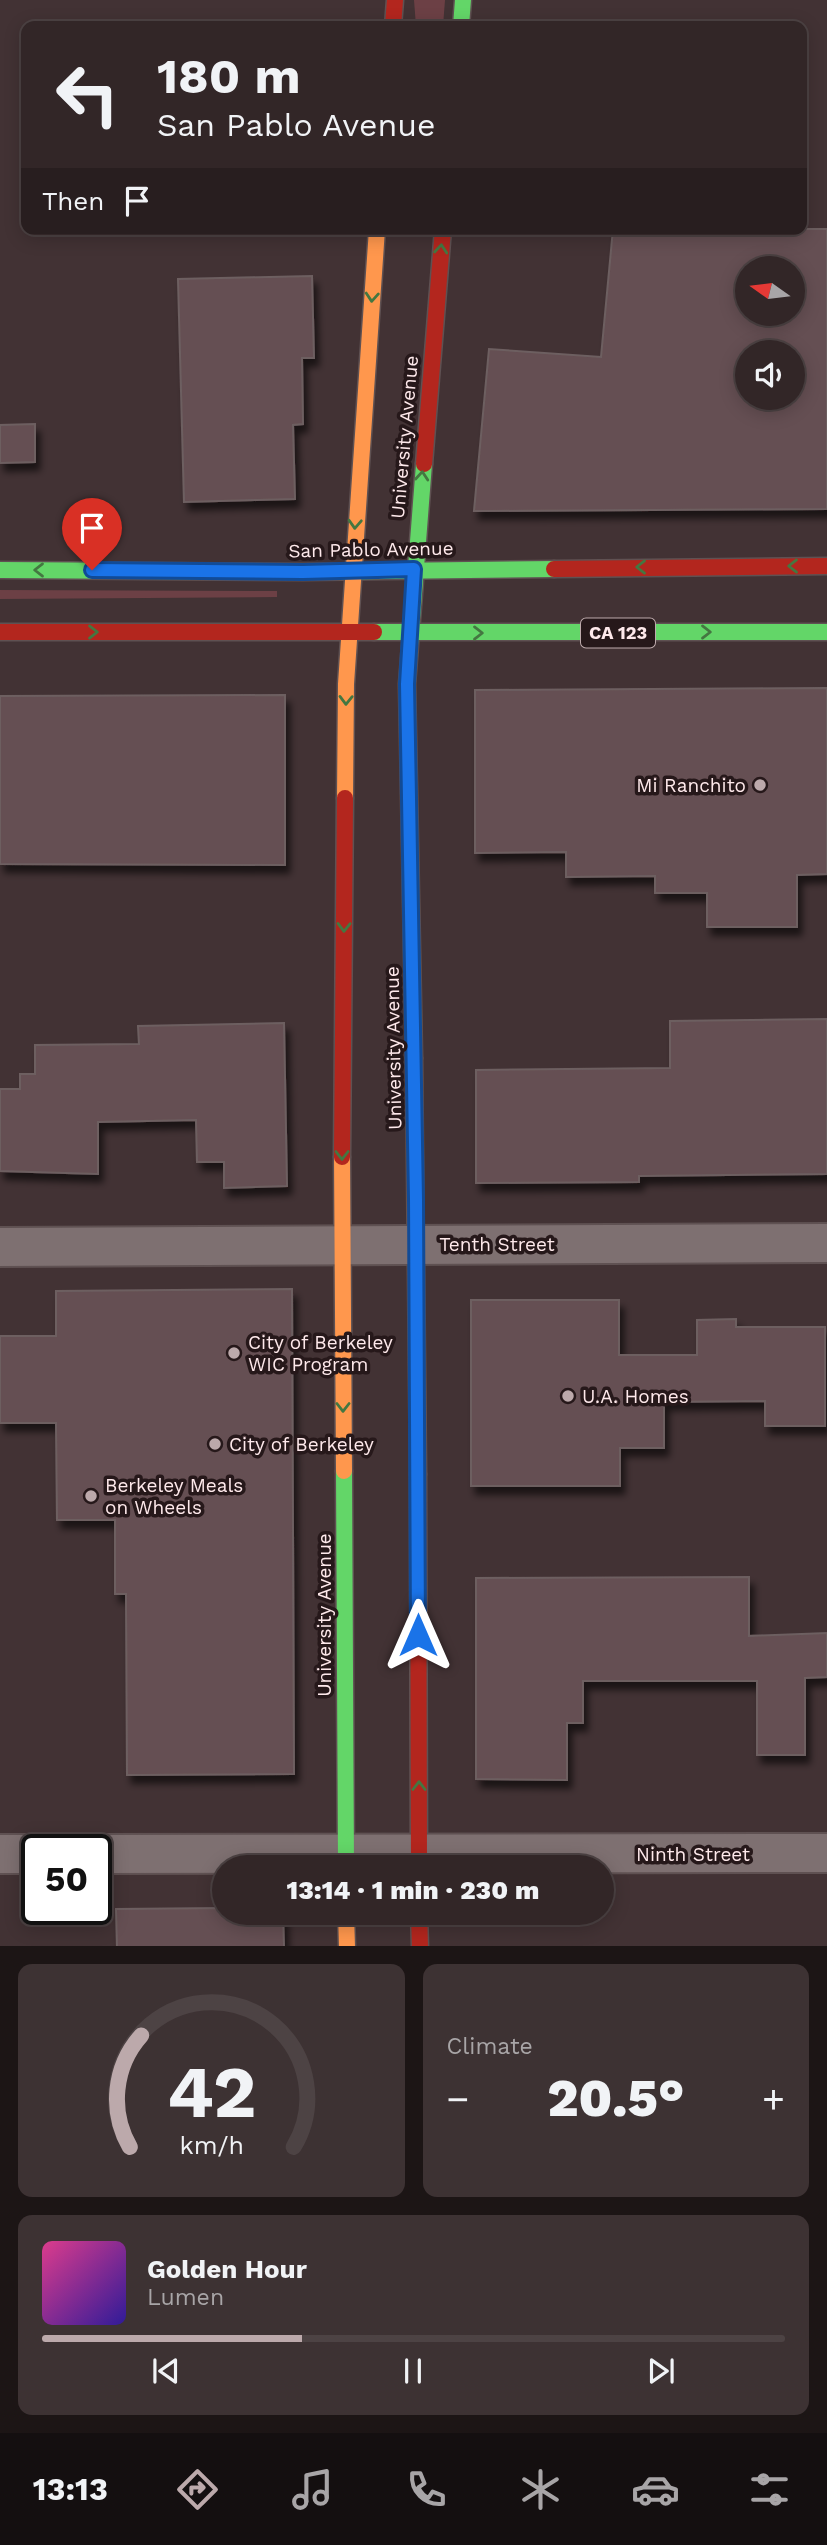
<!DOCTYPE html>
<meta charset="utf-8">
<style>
body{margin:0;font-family:"Work Sans",sans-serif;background:#3d3233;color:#f1f3f6;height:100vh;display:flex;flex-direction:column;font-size:26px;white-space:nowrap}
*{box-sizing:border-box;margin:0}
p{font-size:23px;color:#a8a5a7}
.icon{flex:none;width:38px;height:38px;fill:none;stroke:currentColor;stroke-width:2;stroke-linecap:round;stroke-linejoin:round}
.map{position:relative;height:1946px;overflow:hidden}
.drawer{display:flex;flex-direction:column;gap:18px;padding:18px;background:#1c1515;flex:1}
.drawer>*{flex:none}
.hud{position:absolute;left:21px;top:21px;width:786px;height:214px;border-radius:14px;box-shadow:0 4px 18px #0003,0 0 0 2px #4d4344;background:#322627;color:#f1f3f6;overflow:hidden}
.needle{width:46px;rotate:284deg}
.controls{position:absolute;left:735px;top:256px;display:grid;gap:14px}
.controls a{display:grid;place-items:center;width:70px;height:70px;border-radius:50%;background:#322627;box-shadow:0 4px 18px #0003,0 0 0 2px #4d4344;font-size:35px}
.speed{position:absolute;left:21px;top:1834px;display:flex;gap:14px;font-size:35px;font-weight:700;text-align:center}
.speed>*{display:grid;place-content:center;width:91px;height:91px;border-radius:50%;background:#322627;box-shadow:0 4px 18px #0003,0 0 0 2px #4d4344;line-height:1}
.speed .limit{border:4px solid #111;border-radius:10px;background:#fff;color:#111}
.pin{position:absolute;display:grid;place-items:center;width:60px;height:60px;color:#fff;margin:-72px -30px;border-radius:50% 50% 50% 0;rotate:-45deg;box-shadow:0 0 7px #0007}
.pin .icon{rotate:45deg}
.me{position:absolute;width:77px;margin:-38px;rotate:0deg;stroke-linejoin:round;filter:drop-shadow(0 0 5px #0008)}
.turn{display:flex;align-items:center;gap:24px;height:147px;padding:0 21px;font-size:32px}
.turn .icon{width:91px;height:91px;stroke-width:2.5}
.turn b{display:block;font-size:49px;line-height:60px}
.then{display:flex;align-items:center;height:66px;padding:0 21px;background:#0003;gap:14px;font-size:26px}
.big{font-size:52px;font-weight:800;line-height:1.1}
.drawer .card{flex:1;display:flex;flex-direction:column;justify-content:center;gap:10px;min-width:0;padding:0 24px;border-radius:14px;background:#3d3233}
.drawer .dial{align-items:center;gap:0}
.dial svg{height:182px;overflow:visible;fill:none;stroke:#4d4344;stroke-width:7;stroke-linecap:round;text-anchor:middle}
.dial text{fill:#f1f3f6;stroke:none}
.song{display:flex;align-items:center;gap:21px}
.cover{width:84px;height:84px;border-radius:10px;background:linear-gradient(135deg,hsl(330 70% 55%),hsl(250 70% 35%))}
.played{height:7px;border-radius:4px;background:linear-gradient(90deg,#bca9ab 35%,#4d4344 35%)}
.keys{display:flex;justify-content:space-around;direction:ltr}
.heat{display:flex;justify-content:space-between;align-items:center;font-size:38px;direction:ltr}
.drawer .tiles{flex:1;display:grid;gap:18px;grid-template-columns:1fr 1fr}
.card:last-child{grid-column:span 2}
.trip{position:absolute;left:212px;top:1855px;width:402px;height:70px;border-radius:35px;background:#322627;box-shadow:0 4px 18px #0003,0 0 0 2px #4d4344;font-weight:800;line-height:70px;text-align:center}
.tabs{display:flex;height:112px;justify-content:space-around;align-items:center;background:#140f10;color:#a8a5a7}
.tabs .icon{width:49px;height:49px}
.tabs .selected{color:#bca9ab}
.tabs b{font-size:32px;color:#f1f3f6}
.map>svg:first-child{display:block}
.green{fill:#6c4045}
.building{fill:#654f52;stroke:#6d5f61;stroke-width:2;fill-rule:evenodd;filter:url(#shadow)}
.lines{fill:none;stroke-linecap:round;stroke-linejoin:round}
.street-casing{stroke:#5f5152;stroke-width:42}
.fast-casing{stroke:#5f5152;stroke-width:19}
.slow-casing{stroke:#5f5152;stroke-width:19}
.jam-casing{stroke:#5f5152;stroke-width:19}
.street{stroke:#7e7071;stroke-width:38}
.fast{stroke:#63d668;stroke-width:16}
.slow{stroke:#ff974d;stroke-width:16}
.jam{stroke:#b3261e;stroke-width:16}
.oneway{stroke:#447741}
.route-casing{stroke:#114b97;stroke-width:18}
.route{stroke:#1a73e8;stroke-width:12}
.poi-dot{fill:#bca9ab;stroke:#26181a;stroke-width:2.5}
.labels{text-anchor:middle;stroke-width:7;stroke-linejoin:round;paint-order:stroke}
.shield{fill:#26181a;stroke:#bdaaac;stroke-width:2}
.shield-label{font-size:18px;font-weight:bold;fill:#fee9eb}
.street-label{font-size:19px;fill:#fee9eb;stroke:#26181a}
.poi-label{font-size:19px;fill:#fee9eb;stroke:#26181a;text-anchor:start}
</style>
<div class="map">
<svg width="827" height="1947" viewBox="0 0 827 1947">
<defs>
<filter id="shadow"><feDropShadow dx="4.5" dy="8" stdDeviation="3.5" flood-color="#0009"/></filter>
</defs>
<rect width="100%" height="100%" fill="#423234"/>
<!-- green -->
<g class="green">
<path d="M414,0H445L443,26H416Z"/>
<path d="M0,590L277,591V597L0,599Z"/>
</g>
<!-- building -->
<g class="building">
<path d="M613,229H827V509L474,511L489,349L601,357ZM747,268H793V313H747ZM747,352H793V397H747Z"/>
<path d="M312,276L314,358H302L303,424L293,425L295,499L184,502L178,279Z"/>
<path d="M35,424V462L0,463V425Z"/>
<path d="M827,688V874L797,875V927H707V893H655V876L566,877V852L475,853V690Z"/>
<path d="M285,695V865L0,864V696Z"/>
<path d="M827,1019V1174L639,1176V1182L476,1183V1070L670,1068V1021Z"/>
<path d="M284,1023L287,1186L224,1188V1162H197L196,1120L98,1122V1174L0,1171V1089H20V1074H35V1045L139,1044L138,1026Z"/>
<path d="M292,1289L294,1774L127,1775L126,1594H115V1520H57L56,1423H0V1336H56V1291Z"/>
<path d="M471,1300H619V1355H697V1320L736,1319V1327H825V1426H765V1401L664,1402V1448H620V1486H471Z"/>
<path d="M749,1577V1636L827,1633V1677L805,1678V1755H757V1681H583V1723H567V1780L476,1779V1578Z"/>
<path d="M224,1908V1913H283L284,1947H117L116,1909Z"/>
</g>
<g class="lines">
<defs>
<g id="street">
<path d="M0,1247L827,1243"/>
<path d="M0,1854H37"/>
<path d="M96,1854L827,1853"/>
</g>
<g id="fast">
<path d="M461,26L463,0"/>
<path d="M0,570L303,572L554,569"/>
<path d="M374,632H827"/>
<path d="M414,1058L407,684L424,464"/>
<path d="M344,1471L346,1867"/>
</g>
<g id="slow">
<path d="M345,798L346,684L377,229"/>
<path d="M414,1058L418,1474"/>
<path d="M342,1157L344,1471"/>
<path d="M346,1913L347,1947"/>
</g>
<g id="jam">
<path d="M393,26L395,0"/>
<path d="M424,464L443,229"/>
<path d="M554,569L827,566"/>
<path d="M0,632H374"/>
<path d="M342,1157L345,798"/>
<path d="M418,1474L419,1867"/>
<path d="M419,1913L420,1947"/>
</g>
</defs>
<!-- street casing -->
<use href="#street" class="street-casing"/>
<!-- fast casing -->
<use href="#fast" class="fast-casing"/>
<!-- slow casing -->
<use href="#slow" class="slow-casing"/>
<!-- jam casing -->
<use href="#jam" class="jam-casing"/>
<!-- street -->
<use href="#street" class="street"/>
<!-- fast -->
<use href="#fast" class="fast"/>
<!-- slow -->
<use href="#slow" class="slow"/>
<!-- jam -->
<use href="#jam" class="jam"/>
</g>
<!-- one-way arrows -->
<defs><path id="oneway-chevron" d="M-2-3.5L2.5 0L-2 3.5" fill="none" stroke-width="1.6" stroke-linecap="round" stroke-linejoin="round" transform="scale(1.75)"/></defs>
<g class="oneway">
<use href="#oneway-chevron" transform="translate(441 249) rotate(-85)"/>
<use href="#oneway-chevron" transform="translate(372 297) rotate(94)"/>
<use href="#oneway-chevron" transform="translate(422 476) rotate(-85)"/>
<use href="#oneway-chevron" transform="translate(355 524) rotate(93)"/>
<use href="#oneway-chevron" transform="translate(793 566) rotate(180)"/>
<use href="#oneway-chevron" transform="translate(641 567) rotate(180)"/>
<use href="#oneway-chevron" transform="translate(39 570) rotate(180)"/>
<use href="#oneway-chevron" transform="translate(93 632)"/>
<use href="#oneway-chevron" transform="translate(706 632)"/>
<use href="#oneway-chevron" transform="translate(478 633)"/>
<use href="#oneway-chevron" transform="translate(346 700) rotate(91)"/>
<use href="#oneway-chevron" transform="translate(344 927) rotate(91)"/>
<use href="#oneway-chevron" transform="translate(342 1155) rotate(90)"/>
<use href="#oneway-chevron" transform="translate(343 1407) rotate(90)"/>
<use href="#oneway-chevron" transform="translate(419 1786) rotate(-90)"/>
</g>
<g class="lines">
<defs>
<path id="route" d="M92,570L303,572L414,569L407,684L416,1199L418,1635"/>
</defs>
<!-- route casing -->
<use href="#route" class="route-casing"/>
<!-- route -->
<use href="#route" class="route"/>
</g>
<!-- markers -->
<g class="poi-dot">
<circle cx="760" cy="785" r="7"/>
<circle cx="234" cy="1353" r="7"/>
<circle cx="568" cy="1396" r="7"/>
<circle cx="215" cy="1444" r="7"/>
<circle cx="91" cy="1496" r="7"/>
</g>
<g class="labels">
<!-- shield labels -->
<rect class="shield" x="581" y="618.5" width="74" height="29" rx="5"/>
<g class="shield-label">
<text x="618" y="639">CA 123</text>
</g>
<!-- street labels -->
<g class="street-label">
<text transform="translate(404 437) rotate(-85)" y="7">University Avenue</text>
<text transform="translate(371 549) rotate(-1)" y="7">San Pablo Avenue</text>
<text transform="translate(393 1048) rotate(-91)" y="7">University Avenue</text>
<text x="497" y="1251">Tenth Street</text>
<text transform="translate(324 1615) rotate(-90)" y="7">University Avenue</text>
<text x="693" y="1861">Ninth Street</text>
</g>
<!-- poi labels -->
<g class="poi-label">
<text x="746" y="792" text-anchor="end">Mi Ranchito</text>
<text x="248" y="1349">City of Berkeley<tspan x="248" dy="22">WIC Program</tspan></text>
<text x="582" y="1403">U.A. Homes</text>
<text x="229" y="1451">City of Berkeley</text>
<text x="105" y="1492">Berkeley Meals<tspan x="105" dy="22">on Wheels</tspan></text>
</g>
</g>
</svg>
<div class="controls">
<a><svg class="needle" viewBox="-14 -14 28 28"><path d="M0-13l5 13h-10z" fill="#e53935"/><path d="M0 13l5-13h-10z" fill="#a8a5a7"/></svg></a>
<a><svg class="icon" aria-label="sound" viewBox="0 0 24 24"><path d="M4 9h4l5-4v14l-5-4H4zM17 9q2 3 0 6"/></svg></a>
</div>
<div class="speed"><div class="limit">50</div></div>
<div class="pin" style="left:92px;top:570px;background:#d93025"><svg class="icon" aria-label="arrive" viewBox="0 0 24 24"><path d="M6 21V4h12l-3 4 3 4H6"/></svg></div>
<svg class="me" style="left:418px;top:1635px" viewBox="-20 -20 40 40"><path d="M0-17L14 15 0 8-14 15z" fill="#1a73e8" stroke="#fff" stroke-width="4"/></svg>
<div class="trip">13:14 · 1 min · 230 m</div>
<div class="hud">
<div class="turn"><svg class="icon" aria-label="left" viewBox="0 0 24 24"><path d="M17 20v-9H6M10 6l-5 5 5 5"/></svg><div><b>180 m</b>San Pablo Avenue</div></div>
<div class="then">Then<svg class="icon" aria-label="arrive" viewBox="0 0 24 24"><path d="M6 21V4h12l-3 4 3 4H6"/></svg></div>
</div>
</div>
<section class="drawer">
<div class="tiles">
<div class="card dial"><svg viewBox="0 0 100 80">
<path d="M14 69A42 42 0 1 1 86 69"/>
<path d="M14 69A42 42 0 0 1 19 20" stroke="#bca9ab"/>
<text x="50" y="56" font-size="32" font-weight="700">42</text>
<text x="50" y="72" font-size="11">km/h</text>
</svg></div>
<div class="card"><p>Climate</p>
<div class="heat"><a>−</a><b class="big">20.5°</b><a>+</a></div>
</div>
<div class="card">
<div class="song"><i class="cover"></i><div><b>Golden Hour</b><p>Lumen</p></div></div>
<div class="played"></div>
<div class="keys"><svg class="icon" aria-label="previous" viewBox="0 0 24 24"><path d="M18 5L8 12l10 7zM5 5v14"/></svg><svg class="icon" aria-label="pause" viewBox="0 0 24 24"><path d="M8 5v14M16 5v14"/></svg><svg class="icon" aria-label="next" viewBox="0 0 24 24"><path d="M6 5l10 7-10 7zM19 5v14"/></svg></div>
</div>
</div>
</section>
<nav class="tabs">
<b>13:13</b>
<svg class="icon selected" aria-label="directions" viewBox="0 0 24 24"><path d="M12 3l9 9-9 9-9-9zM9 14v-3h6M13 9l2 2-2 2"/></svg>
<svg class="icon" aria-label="music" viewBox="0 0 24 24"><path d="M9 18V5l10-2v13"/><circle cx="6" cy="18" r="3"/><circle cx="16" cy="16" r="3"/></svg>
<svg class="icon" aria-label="phone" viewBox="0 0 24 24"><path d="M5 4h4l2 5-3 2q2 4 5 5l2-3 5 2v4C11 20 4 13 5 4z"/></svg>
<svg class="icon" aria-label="climate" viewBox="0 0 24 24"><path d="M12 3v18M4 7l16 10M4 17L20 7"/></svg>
<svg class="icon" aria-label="car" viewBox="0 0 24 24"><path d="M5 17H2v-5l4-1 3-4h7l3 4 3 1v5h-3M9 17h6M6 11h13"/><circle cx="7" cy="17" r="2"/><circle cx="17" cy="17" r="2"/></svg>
<svg class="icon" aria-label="filters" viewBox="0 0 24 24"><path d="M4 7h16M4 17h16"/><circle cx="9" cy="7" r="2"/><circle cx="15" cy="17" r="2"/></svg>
</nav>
